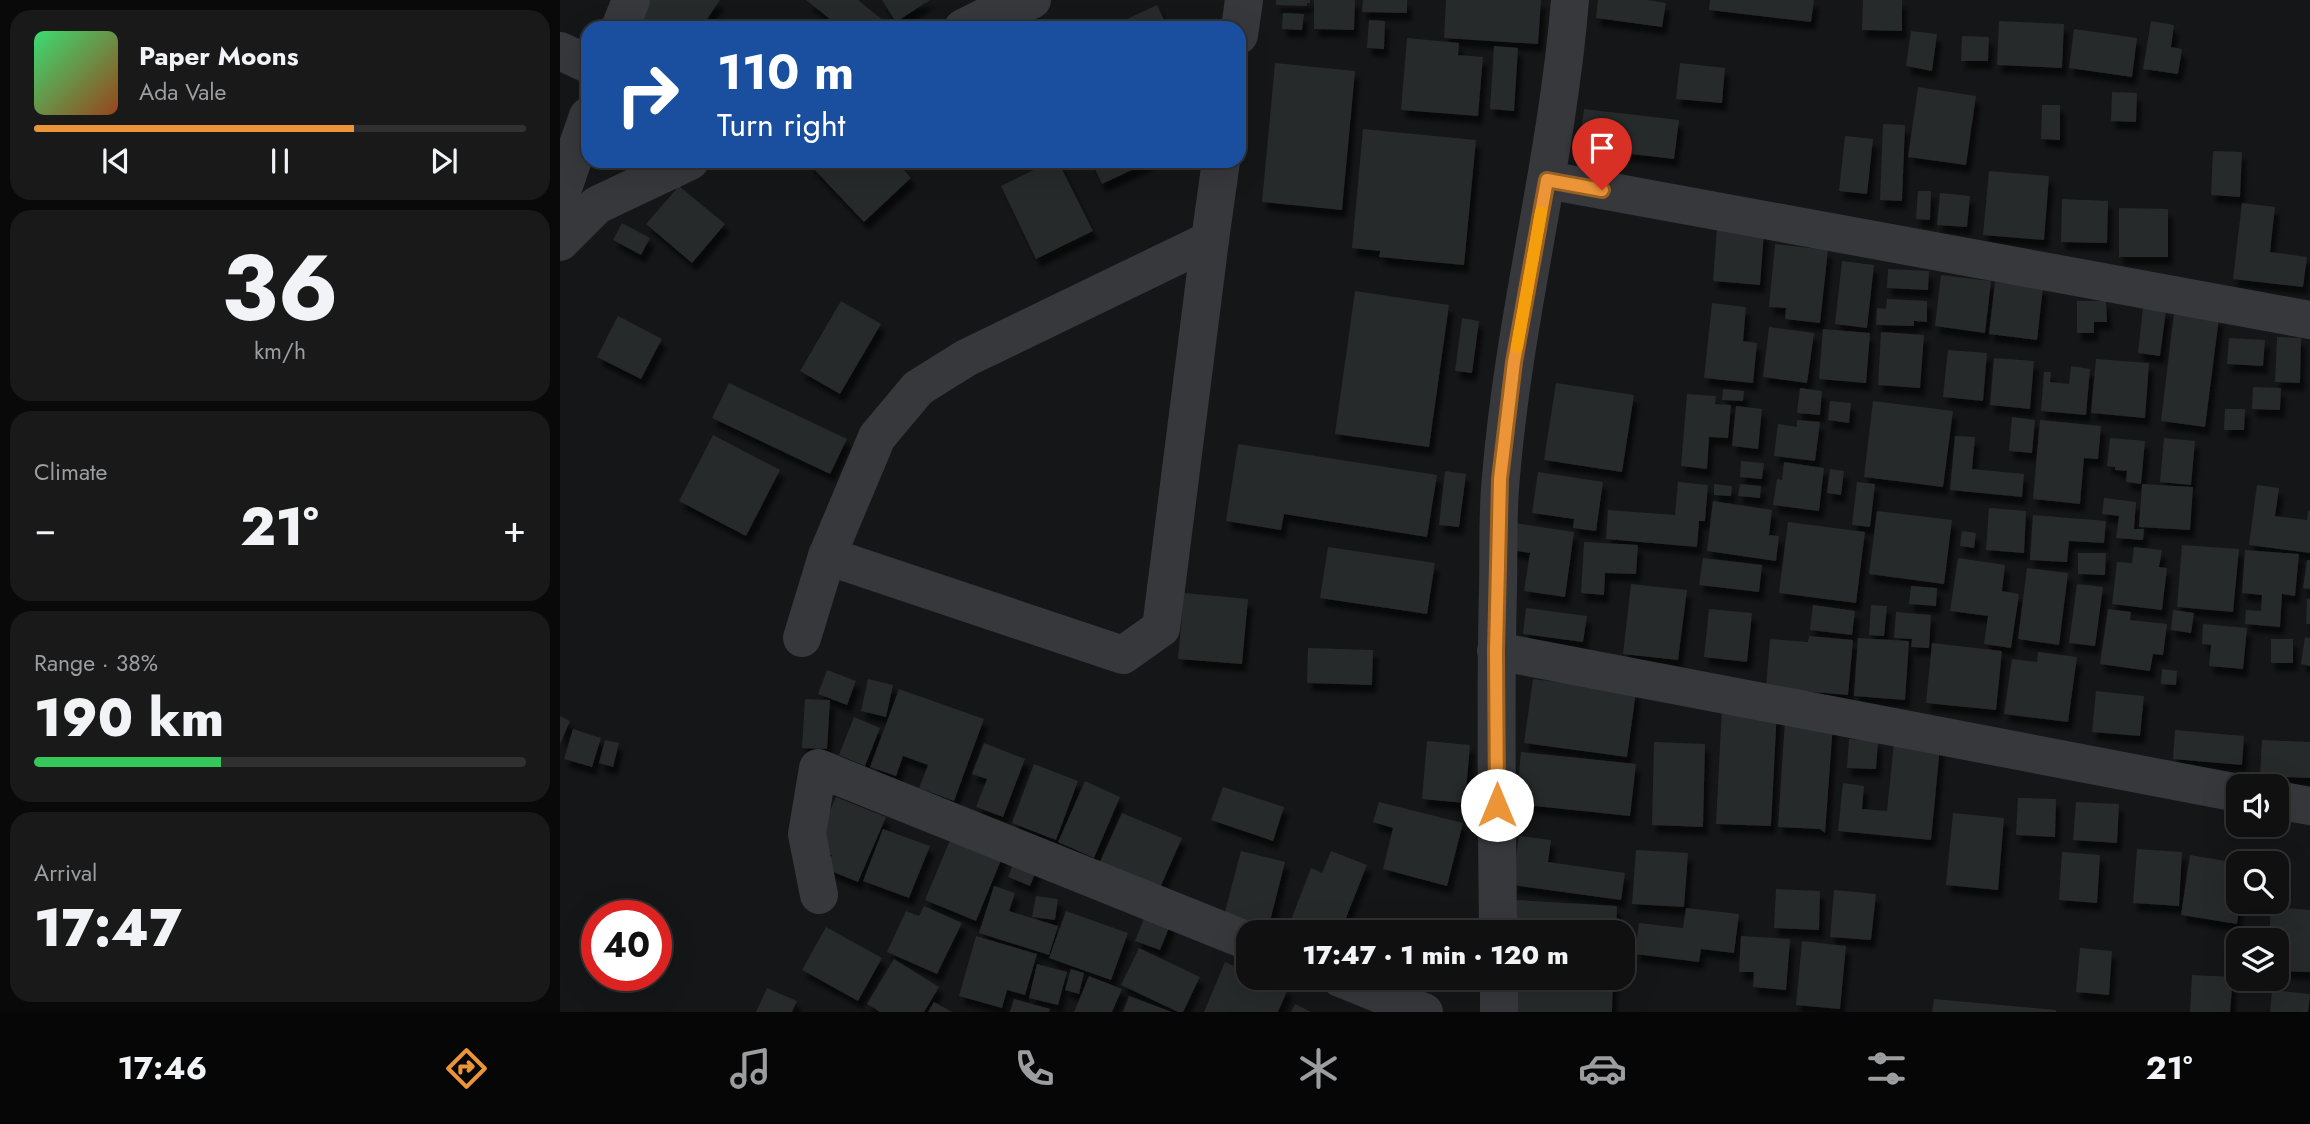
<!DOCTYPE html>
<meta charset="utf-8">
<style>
body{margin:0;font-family:Jost,sans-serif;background:#19191a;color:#f1f3f6;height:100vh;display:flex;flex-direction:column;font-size:26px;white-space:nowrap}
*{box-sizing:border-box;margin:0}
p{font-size:23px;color:#9c9d9f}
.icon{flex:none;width:38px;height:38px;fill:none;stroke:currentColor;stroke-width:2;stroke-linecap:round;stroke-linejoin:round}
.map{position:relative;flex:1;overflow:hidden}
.panel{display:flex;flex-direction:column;gap:10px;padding:10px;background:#090909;width:560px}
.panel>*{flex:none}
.banner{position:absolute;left:21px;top:21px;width:665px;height:147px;border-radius:21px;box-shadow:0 7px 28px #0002,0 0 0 2px #303031;background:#1a4fa0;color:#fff;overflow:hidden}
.buttons{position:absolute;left:1666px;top:774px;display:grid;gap:14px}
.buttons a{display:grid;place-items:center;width:63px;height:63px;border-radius:14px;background:#101011;box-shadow:0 7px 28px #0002,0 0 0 2px #303031;font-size:35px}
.speed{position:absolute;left:21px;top:900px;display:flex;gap:14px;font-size:35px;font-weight:700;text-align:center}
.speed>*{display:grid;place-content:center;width:91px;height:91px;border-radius:50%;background:#101011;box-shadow:0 7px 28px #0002,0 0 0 2px #303031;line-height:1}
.speed .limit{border:10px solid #d22;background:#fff;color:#111}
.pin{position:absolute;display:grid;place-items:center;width:60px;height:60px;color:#fff;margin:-72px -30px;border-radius:50% 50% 50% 0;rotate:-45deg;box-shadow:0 0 7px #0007}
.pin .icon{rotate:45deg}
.me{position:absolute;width:77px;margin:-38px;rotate:0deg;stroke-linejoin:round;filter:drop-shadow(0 0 5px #0008)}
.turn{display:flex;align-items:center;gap:24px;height:147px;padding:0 21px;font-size:32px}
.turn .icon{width:91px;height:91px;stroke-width:2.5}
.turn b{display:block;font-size:49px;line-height:60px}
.big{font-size:52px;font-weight:800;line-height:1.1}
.panel .widget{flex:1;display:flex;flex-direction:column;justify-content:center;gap:10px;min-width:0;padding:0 24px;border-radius:21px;background:#19191a}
.panel .dial{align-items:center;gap:0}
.dial b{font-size:91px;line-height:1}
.song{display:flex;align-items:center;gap:21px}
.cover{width:84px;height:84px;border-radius:10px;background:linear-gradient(135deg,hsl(140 70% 55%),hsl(20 70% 35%))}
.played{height:7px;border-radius:4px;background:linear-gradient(90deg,#ec9538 65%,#303031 65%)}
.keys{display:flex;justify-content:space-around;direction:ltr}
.heat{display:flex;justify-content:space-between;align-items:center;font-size:38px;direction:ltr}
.charge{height:10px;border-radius:5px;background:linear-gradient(90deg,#34c759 38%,#303031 0)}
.trip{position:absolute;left:676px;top:920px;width:399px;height:70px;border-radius:21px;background:#101011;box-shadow:0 7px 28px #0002,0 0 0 2px #303031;font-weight:800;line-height:70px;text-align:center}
.menu{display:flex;height:112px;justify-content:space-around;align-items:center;background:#060607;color:#9c9d9f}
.menu .icon{width:49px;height:49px}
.menu .on{color:#ec9538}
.menu b{font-size:32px;color:#f1f3f6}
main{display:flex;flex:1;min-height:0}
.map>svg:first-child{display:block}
.building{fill:#28292b;filter:url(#shadow)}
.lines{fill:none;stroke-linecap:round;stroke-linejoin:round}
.minor{stroke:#37383c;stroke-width:38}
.route-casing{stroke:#996124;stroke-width:18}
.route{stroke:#ec9538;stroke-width:12}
.slow{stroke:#f59e0b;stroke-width:12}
</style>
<main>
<section class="panel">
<div class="widget">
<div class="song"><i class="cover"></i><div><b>Paper Moons</b><p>Ada Vale</p></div></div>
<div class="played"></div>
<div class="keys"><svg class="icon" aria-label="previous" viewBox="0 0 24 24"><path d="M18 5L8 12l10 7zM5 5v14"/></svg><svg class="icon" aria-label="pause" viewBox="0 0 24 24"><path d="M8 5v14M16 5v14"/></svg><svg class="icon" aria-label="next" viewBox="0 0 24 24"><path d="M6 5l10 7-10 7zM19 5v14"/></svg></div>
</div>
<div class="widget dial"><b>36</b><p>km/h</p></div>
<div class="widget"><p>Climate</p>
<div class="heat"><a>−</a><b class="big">21°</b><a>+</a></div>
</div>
<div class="widget"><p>Range · 38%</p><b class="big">190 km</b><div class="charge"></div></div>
<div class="widget"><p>Arrival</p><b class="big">17:47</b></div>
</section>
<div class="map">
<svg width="1750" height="1012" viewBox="0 0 1750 1012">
<defs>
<filter id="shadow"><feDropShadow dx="4.5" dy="8" stdDeviation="2" flood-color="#0009"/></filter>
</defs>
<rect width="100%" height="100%" fill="#151617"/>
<!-- building -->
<g class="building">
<path d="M85,0H160L141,28H85L72,19Z"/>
<path d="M246,0H298L325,22L320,28H281Z"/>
<path d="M322,0H370L336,22Z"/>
<path d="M716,0H750V3H747V6L716,5Z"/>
<path d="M754,0H795L794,30L754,29Z"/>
<path d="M803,0H847V13L802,12Z"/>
<path d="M886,0H981L978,44L884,38Z"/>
<path d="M1038,0H1087L1106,3L1102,27L1036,18Z"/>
<path d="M1150,0H1254L1251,22L1149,10Z"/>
<path d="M1303,0H1342V31L1302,30Z"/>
<path d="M597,5L608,28H548Z"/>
<path d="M723,13L744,14L742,30L722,29Z"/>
<path d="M809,20L825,21L824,49L807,48Z"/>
<path d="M1439,21L1504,24L1502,68L1437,65Z"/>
<path d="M1591,21L1614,25L1611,47L1622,49L1618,74L1583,69Z"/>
<path d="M1514,29L1577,38L1572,77L1509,68Z"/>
<path d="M1351,31L1377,34L1372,71L1346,66Z"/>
<path d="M1402,36L1429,37L1428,61H1401Z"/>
<path d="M847,38L899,43L898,55L923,57L918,116L841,110Z"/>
<path d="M934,46L958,48L954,111L930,109Z"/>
<path d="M715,63L795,71L782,210L702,202Z"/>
<path d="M1120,63L1165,68L1162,103L1116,99Z"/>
<path d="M1358,87L1416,96L1406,165L1348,157Z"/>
<path d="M1552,92L1577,93L1576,122L1551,121Z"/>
<path d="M1482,105H1500V140L1481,139Z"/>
<path d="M1024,109L1119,120L1114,159L1019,148Z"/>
<path d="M1323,124L1345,125L1342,201L1320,200Z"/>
<path d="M803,129L916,140L904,265L819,257L820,251L792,248Z"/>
<path d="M1285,136L1313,139L1307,194L1279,191Z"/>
<path d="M1653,151L1682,152L1680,197L1651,195Z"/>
<path d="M252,161H336L351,178L304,222L249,164Z"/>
<path d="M492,161H498L533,231L476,259L441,186Z"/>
<path d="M531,161H591L542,184Z"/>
<path d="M1429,171L1489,176L1484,240L1423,235Z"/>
<path d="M119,186L165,224L132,263L86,224Z"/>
<path d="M1358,191H1371L1370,220L1356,219Z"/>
<path d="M1380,193L1410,196L1407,227L1377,225Z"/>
<path d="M1502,199L1548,201L1547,243L1501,242Z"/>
<path d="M1682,203L1715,207L1710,252L1747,257L1743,287L1673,279Z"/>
<path d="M1559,208L1608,209V257H1559Z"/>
<path d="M62,223L90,238L81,255L53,240Z"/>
<path d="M1157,228L1204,232L1200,285L1153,281Z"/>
<path d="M1215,244L1268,250L1260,323L1225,319L1226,308L1209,307Z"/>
<path d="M1282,261L1314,265L1307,328L1275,324Z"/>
<path d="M1328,269L1369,271L1368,290L1327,288Z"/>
<path d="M1381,275L1431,281L1425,333L1375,326Z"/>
<path d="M1435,282L1483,287L1477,340L1429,334Z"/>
<path d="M795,291L889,305L869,447L775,434Z"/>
<path d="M1327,299L1367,301V322L1354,321V326L1316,325L1317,308L1326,309Z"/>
<path d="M281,301L321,324L280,394L240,371Z"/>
<path d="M1517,301H1546L1547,322H1534V333H1517Z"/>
<path d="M1152,303L1186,307L1183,341L1197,343L1193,383L1144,378Z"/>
<path d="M1583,308L1606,310L1600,356L1578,353Z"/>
<path d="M1614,313L1659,318L1645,427L1601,421Z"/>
<path d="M58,316L102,339L81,379L37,357Z"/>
<path d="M902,318L919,321L912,373L895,371Z"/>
<path d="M1209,327L1254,333L1247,383L1203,377Z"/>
<path d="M1263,329L1310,333L1306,383L1259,379Z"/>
<path d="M1321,332L1364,335L1360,388L1318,385Z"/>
<path d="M1717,337L1741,338L1740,383L1715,382Z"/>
<path d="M1669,338L1705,340L1703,366L1667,364Z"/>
<path d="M1388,350L1427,353L1423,401L1383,397Z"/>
<path d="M1434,358L1474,361L1470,409L1430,405Z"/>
<path d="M1536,359L1589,363L1585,418L1531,413Z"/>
<path d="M1511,366L1530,369L1526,415L1481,411L1484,372H1491L1490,382L1509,384Z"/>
<path d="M169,383L287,439L270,474L152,418Z"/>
<path d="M996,383L1074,395L1062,472L984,460Z"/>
<path d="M1693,387L1721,388L1720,410L1692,409Z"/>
<path d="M1240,388L1262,391L1260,415L1237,413Z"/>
<path d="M1163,389L1184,391L1183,401L1162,400Z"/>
<path d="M1127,394L1156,396L1155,404L1171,405L1168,438L1149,437L1147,469L1121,466Z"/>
<path d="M1270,401L1291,403L1289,423L1268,420Z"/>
<path d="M1313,401L1393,411L1383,487L1304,477Z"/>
<path d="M1176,406L1202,409L1198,449L1172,446Z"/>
<path d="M1665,409H1685L1684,430H1664Z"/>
<path d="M1452,417L1475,420L1472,453L1449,451Z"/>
<path d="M1237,420L1260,422L1255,461L1214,456L1218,424L1237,427Z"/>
<path d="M1480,420L1541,426L1538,459L1524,458L1520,504L1473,499Z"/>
<path d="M153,435L220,470L186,536L119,501Z"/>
<path d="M1395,436L1415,437L1412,469L1464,474L1462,497L1390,490Z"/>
<path d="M1550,438L1585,441L1581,484L1566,482L1567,471L1555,470V467L1547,466Z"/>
<path d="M1604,438L1635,441L1631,485L1600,482Z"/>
<path d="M678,444L877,475L867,537L724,514L721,530L666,521Z"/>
<path d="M1181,461L1204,463L1202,479L1180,477Z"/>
<path d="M1224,462L1264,468L1259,511L1213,505L1217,479L1222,480Z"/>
<path d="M1270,469L1284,471L1281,495L1267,493Z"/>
<path d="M885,471L906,474L899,527L879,525Z"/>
<path d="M978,472L1043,482L1036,531L1013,528L1014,519L972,513Z"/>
<path d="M1118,482L1148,485L1145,521H1139L1137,547L1046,539L1048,510L1115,515Z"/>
<path d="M1297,482L1315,484L1310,527L1292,525Z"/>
<path d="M1154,484L1172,486L1171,496L1154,495Z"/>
<path d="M1180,484L1201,486L1200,498L1178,496Z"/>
<path d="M1582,484L1633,487L1630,530L1579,527Z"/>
<path d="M1697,485L1719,488L1715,516L1747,520L1748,511H1750V553L1689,545Z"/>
<path d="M1544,498L1576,502L1574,529H1584L1583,540L1556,538L1559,516L1542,514Z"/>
<path d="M1153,501L1212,510L1209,535L1219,536L1216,561L1147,551Z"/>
<path d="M1429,508L1466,511L1464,553L1426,550Z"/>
<path d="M1317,511L1392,520L1384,584L1309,574Z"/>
<path d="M1473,515L1546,521L1544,543L1509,541L1507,562L1470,560Z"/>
<path d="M1228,522L1305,532L1296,603L1219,593Z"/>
<path d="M954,523L1014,532L1005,597L964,591L970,553L950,550Z"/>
<path d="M1402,531L1416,533L1414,548L1400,546Z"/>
<path d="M1024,542L1078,545L1076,574L1045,573L1044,595L1021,593Z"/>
<path d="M1622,545L1679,549L1673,612L1617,607Z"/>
<path d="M768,547L875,563L867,614L760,598Z"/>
<path d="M1574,547L1602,550L1599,567L1607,568L1602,610L1552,604L1557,562L1572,563Z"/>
<path d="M1685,550L1739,554L1735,596L1722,594L1720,627L1685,624L1686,610L1701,611L1702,595L1682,593Z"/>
<path d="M1518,553H1546L1545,575L1518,574Z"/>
<path d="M1143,558L1202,565L1199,592L1139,585Z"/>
<path d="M1398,558L1445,565L1442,591L1459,594L1451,648L1424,644L1428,616L1390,611Z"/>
<path d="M1747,560H1750V589L1743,588Z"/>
<path d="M1467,568L1508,573L1499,645L1458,639Z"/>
<path d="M1071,584L1127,590L1118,660L1063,654Z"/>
<path d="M1517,584L1543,587L1535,646L1509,643Z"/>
<path d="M1351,586L1377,588L1376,606L1349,604Z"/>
<path d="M624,593L688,599L682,664L618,659Z"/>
<path d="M1747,599H1750V624H1746Z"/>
<path d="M1253,605L1295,611L1292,635L1250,630Z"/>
<path d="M1311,605L1327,606L1324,636L1309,635Z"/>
<path d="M966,608L1027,616L1023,642L963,634Z"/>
<path d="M1149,609L1192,613L1187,662L1144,657Z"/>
<path d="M1548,609L1571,612L1570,620L1607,624L1603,655L1593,654L1590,671L1540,664Z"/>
<path d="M1613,610L1634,613L1631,633L1611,630Z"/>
<path d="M1336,612L1371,615L1369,648L1351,647L1352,639L1334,638Z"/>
<path d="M1643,624L1687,628L1683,669L1649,666L1651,645L1642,644Z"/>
<path d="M1249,636L1293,640L1288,695L1206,688L1210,639L1248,642Z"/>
<path d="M1745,637L1750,638V666L1741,664Z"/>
<path d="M1298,638L1349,641L1345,700L1294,696Z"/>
<rect x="1711" y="639" width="22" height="24"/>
<path d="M1372,643L1442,651L1436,710L1366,703Z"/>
<path d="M748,648L813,650L812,685L747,683Z"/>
<path d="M1478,652L1517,657L1508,722L1444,714L1452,659L1477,662Z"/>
<path d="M1602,669L1617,671L1616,685L1601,684Z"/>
<path d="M267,670L296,681L287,705L258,694Z"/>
<path d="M308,679L333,685L326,717L301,711Z"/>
<path d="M973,679L1076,692L1067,757L964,743Z"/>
<path d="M339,689L424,719L394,801L359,788L368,765L343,756L336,776L310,767Z"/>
<path d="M1536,691L1584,696L1580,736L1532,732Z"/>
<path d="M245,699L270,700L267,749L242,748Z"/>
<path d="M1162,707L1217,709L1211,826L1156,824Z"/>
<path d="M0,716L10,721L0,744Z"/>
<path d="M294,717L320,728L305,766L279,755Z"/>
<path d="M1225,721L1273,724L1265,833L1260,829L1218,827Z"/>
<path d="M13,729L41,738L32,767L4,759Z"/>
<path d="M1615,730L1684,736L1682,765L1613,759Z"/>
<path d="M1289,739L1318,741L1316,769L1287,768Z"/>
<path d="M45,740L59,743L53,767L39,763Z"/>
<path d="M1702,740L1750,742V778L1700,776Z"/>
<path d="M867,741L910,745L905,803L862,799Z"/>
<path d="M1094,742L1145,744L1143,827L1092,825Z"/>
<path d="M1334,742L1380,747L1371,840L1278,831L1283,783L1304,786L1302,809L1327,811Z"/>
<path d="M424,743L465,759L443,817L416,807L427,779L412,774Z"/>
<path d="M961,752L1076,764L1070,816L956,804Z"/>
<path d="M474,764L518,781L496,840L452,823Z"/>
<path d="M525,781L560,797L534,858L498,842Z"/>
<path d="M663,787L724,807L713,841L651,820Z"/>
<path d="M276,797L326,817L298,882L266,869L272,855L254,848Z"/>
<path d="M1458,798L1496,799L1495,837L1456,835Z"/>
<path d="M819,802L903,823L887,886L823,869L833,828L813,822Z"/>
<path d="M1516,802L1559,804L1557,843L1513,840Z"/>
<path d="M562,813L622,838L600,888L540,862Z"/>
<path d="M1393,813L1444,818L1438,890L1386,885Z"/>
<path d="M323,829L370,846L349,898L303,881Z"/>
<path d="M393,833L444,853L416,921L365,900Z"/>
<path d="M959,836L991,840L988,862L1065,873L1061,900L952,885Z"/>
<path d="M1577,849L1622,852L1619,906L1573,903Z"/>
<path d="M1076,850L1128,853L1124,907L1072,904Z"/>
<path d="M681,851L725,862L707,933L662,923Z"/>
<path d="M771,851L807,865L780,933H726L751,868L762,873Z"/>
<path d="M1502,852L1540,855L1537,903L1499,900Z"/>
<path d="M457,855L479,864L470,886L448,877Z"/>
<path d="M1630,855L1678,863V901H1680L1677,924L1621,915Z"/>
<path d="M434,886L455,893L449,911L498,926L489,955L419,933Z"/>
<path d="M1216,889L1260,891L1259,930L1214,928Z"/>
<path d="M1274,890L1316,894L1311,940L1270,937Z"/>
<path d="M476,896L498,899L495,920L472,917Z"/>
<path d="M954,900L1057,906L1056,933H953Z"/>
<path d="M364,906L402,923L377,974L327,952L346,911L359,916Z"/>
<path d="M1711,907L1750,910V972L1717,971V940H1709Z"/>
<path d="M588,908L613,918L600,950L575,941Z"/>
<path d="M1126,908L1179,914L1174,953L1141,949L1139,962L1075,954L1079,923L1123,928Z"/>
<path d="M506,911L568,933L551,980L489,958Z"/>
<path d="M266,927L322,958L298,1001L242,970Z"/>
<path d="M416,936L477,954L465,995L447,990L442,1008L399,996Z"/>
<path d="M1181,936L1230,939L1226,990L1193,987L1194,972H1179Z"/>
<path d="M1242,941L1286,946L1280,1009L1236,1005Z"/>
<path d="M579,948L640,977L623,1012H618L561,985Z"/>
<path d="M1520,948L1552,951L1549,995L1516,992Z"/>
<path d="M334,959L379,987L364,1012H320L307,1004Z"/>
<path d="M665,962L688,972V978H703L728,989L718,1012H644Z"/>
<path d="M477,964L507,972L498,1005L469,998Z"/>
<path d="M511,969L524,973L519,994L505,990Z"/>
<path d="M1632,975L1673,977L1670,1012H1630Z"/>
<path d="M529,976L562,989L552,1012H514Z"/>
<path d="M950,978H1053L1052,1012H948Z"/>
<path d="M207,988L237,1001L232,1012H196Z"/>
<path d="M1712,990L1750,994L1748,1012H1710Z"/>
<path d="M569,996L612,1012H563Z"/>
<path d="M454,999L490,1009L489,1012H450Z"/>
<path d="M1374,999L1496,1010V1012H1372Z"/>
<path d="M374,1002L392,1012H368Z"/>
<path d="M735,1004L751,1012H731Z"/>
</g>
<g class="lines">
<!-- minor -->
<g class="minor">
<path d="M60,28L71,0"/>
<path d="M403,28L433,13L472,0"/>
<path d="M679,35L684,0"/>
<path d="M0,51L28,64"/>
<path d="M987,180L1750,320"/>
<path d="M0,197L28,116"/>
<path d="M0,242L37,205L130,161"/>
<path d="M267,556L563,655L601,628L650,240"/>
<path d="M242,638L267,556L317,437L358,388L406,358L650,240L661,161"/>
<path d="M936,651L1678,793"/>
<path d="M1717,800L1750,806"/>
<path d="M259,895L247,834L258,768L688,941"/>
<path d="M938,933C937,818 935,703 938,588C939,551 937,514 941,477C954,317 997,161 1010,0"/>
<path d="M780,978L864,1012"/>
<path d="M939,978V1012"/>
</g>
</g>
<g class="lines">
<defs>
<path id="route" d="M937,805L936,651L940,479L954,362L987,180L1042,190"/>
</defs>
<!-- route casing -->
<use href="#route" class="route-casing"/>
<!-- route -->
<use href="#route" class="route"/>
<!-- slow -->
<path class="slow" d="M957,347L981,212"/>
</g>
</svg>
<div class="buttons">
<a><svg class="icon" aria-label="sound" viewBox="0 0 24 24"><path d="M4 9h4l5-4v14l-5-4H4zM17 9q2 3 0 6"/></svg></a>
<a><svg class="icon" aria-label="search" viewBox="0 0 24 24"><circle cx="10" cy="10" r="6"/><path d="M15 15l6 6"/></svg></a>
<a><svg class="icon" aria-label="layers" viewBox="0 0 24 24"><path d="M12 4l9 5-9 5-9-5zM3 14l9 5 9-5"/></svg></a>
</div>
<div class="speed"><div class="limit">40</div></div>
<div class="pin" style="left:1042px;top:190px;background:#d93025"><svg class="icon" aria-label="arrive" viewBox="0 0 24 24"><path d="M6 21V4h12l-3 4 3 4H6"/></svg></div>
<svg class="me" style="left:937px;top:805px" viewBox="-20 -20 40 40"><circle r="19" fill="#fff"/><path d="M0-13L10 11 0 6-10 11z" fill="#ec9538"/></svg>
<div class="trip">17:47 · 1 min · 120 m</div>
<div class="banner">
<div class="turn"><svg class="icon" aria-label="right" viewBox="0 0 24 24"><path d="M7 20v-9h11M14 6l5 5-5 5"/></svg><div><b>110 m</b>Turn right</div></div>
</div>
</div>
</main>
<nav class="menu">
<b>17:46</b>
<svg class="icon on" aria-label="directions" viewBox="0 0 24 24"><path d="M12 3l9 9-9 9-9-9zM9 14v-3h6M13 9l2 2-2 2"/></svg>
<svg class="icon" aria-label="music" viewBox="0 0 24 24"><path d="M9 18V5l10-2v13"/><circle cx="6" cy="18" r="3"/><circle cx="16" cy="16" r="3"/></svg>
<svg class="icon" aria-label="phone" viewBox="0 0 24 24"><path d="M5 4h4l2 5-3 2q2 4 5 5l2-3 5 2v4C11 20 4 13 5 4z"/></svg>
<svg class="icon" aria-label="climate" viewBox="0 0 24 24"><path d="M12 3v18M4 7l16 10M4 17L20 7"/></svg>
<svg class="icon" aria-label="car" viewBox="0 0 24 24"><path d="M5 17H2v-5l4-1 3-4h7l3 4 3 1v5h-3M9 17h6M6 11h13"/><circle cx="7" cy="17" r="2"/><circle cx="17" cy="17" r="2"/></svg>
<svg class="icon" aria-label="filters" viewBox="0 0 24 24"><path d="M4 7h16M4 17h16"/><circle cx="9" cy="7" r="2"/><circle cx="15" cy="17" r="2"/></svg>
<b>21°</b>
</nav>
